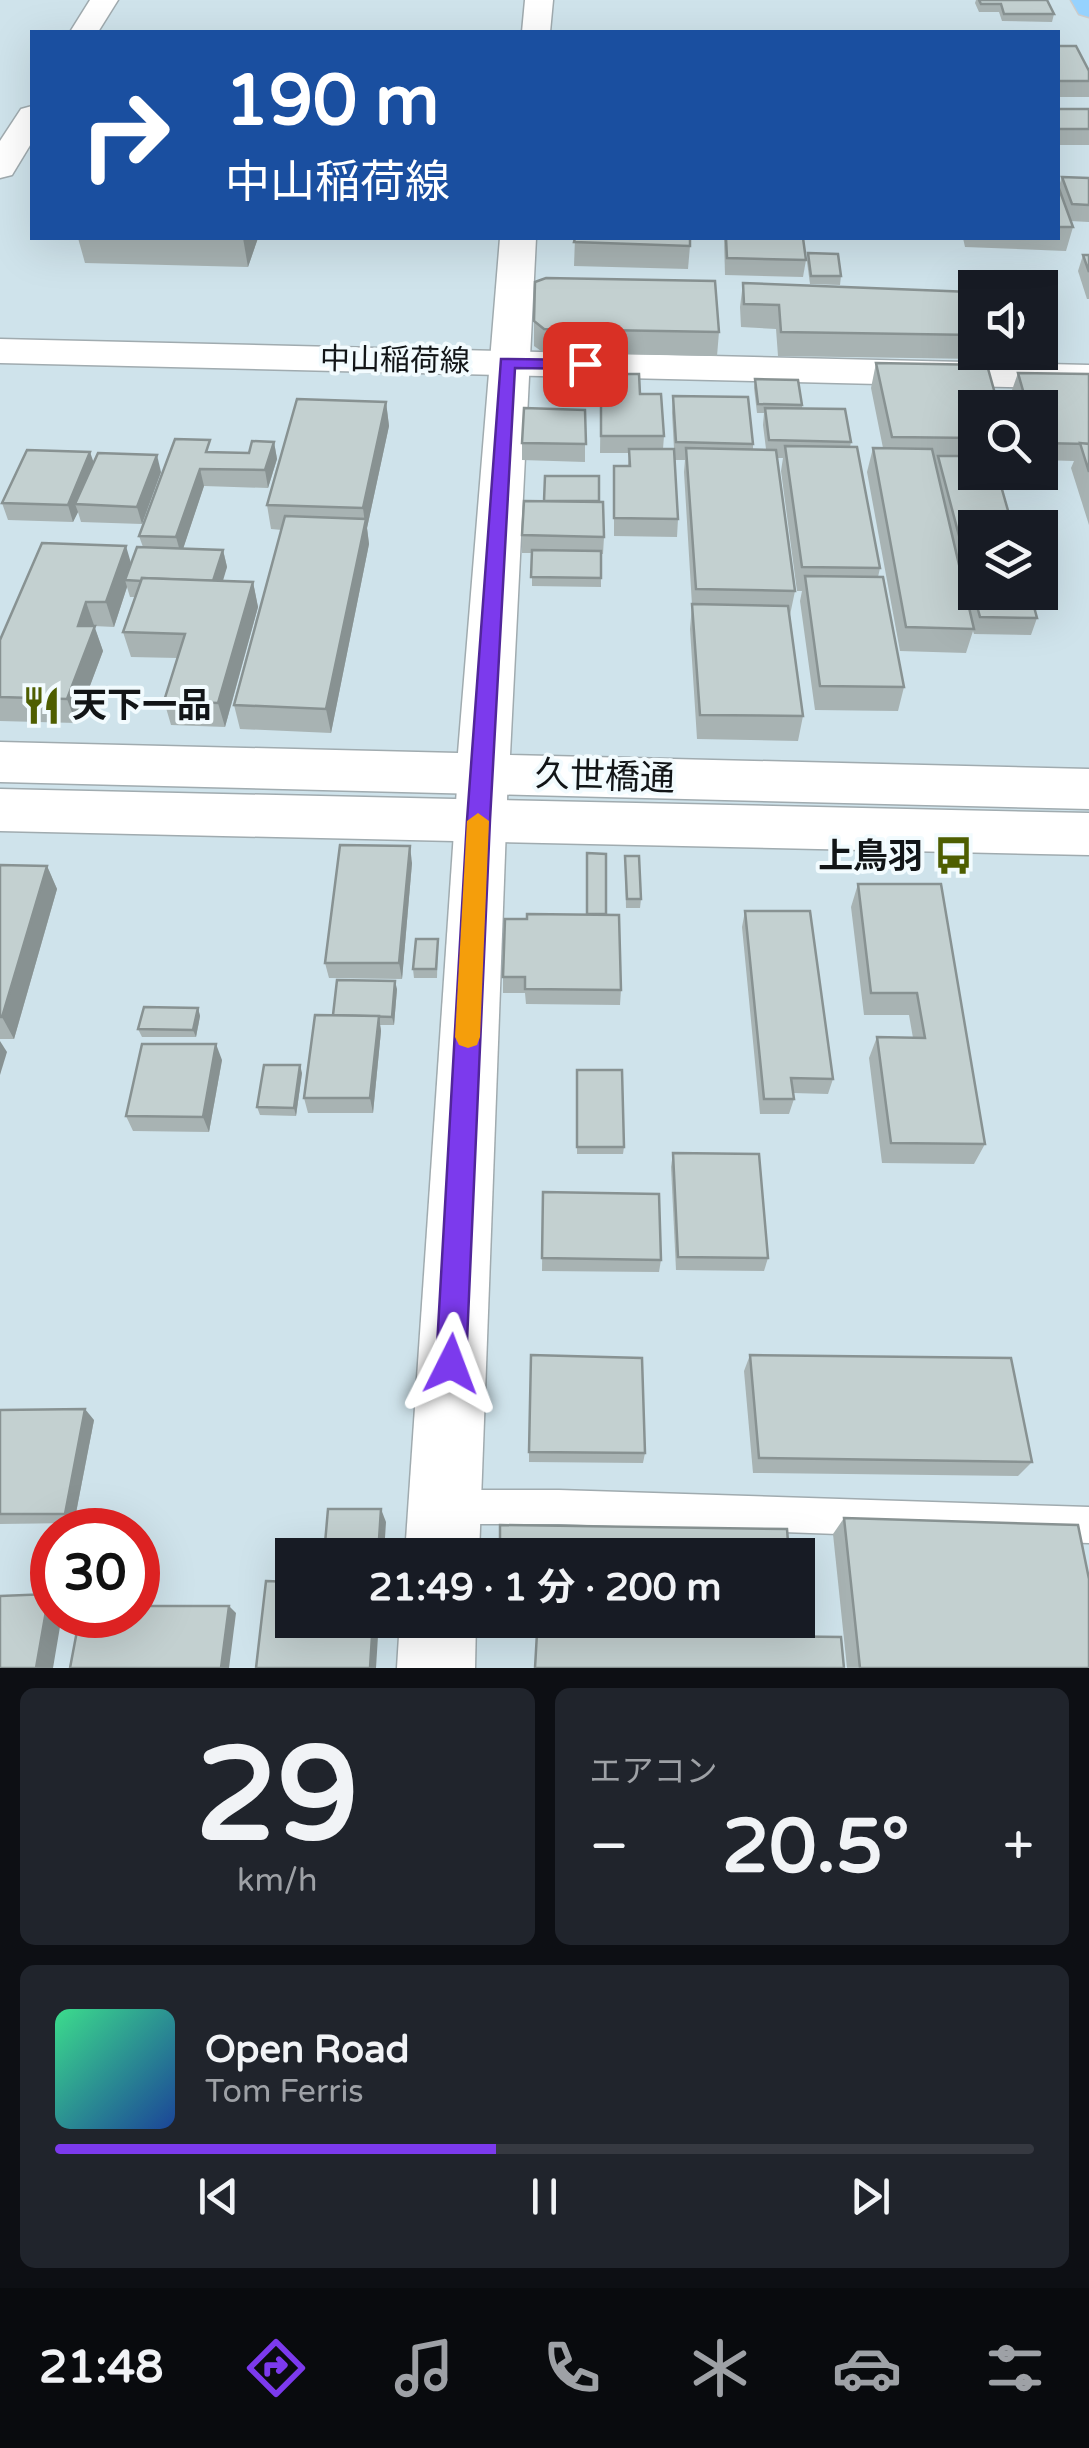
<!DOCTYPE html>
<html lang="ja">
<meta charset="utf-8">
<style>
body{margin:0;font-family:"Varela Round","Noto Sans JP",sans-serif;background:#20242c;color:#f1f3f6;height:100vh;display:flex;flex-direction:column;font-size:38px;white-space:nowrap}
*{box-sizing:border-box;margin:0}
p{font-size:32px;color:#9ea1a6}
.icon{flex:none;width:55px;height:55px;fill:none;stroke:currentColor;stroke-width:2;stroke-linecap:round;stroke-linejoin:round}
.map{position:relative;height:1668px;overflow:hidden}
.panel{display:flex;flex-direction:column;gap:20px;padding:20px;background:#0d0f14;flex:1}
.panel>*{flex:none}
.guide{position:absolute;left:30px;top:30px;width:1030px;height:210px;border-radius:0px;box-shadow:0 10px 40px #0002;background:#1a4fa0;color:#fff;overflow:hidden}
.buttons{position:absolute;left:958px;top:270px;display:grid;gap:20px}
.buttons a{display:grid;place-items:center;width:100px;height:100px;border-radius:0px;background:#171b24;box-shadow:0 10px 40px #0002;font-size:50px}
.speed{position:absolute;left:30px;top:1508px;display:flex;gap:20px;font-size:50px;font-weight:700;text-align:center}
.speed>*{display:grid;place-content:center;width:130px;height:130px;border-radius:50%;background:#171b24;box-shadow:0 10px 40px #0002;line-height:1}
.speed .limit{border:15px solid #d22;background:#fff;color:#111}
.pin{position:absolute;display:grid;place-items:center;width:85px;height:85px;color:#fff;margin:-42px;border-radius:20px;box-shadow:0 5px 15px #0006}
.me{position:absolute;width:110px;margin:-55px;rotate:3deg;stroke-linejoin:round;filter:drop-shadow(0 0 8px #0008)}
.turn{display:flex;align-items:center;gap:35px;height:210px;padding:0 30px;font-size:45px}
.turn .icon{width:130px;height:130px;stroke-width:2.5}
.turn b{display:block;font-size:70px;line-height:85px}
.big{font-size:75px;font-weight:700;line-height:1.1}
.panel .widget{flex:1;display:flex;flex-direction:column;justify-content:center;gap:15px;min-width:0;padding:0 35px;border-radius:15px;background:#20242c}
.panel .dial{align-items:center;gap:0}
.dial b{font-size:130px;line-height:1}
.song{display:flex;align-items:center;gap:30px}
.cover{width:120px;height:120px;border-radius:15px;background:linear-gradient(135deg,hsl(150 70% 55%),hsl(220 70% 35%))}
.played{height:10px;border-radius:5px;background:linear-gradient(90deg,#7c3aed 45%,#363941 45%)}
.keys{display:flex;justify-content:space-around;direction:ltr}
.heat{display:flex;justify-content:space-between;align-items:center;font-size:55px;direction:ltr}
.panel .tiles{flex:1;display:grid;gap:20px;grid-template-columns:1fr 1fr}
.widget:last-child{grid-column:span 2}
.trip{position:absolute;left:275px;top:1538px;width:540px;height:100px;border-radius:0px;background:#171b24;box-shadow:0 10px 40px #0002;font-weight:700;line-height:100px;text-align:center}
.tab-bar{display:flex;height:160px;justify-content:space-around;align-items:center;background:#090b0e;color:#9ea1a6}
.tab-bar .icon{width:70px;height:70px}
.tab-bar .selected{color:#7c3aed}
.tab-bar b{font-size:45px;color:#f1f3f6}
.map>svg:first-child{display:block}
.built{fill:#cfe3eb;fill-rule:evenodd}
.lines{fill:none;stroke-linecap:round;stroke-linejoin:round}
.service-casing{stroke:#a0abaf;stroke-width:3}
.minor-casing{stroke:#a0abaf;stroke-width:3}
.tertiary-casing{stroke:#a0abaf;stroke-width:3}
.secondary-casing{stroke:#a0abaf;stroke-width:3}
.trunk-casing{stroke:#cbcccc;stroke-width:3}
.service{fill:#fff;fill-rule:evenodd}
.minor{fill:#fff;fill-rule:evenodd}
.tertiary{fill:#fff;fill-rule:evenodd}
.secondary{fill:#fff;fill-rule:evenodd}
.trunk{fill:#96d2fe;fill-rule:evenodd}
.wall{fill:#a8b3b3;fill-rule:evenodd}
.shaded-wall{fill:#889292}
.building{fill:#c3d0d0;stroke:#889292;stroke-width:2.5}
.route{fill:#7c3aed;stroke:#51269a;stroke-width:2.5}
.slow{fill:#f59e0b}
.labels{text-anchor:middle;stroke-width:8;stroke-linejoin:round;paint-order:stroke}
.far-street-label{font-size:30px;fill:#121517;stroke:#f2fbfe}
.poi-label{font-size:35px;font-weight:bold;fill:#121517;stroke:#f2fbfe;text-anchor:start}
.street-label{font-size:35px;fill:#121517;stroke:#f2fbfe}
</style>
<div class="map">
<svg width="1089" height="1668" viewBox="0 0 1089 1668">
<rect width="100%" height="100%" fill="#e3eef2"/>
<!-- built -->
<path class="built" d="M0,0H1089V1668H0ZM32,32H1058V238H32ZM975,288H1040V352H975ZM975,408H1040V472H975ZM975,528H1040V592H975ZM52,1530H138V1615H52ZM292,1555H798V1620H292Z"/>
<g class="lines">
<defs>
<path id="service" d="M449,1490H559L1089,1507V1543L559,1524H449L437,1519L432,1507L437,1495Z"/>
<g id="minor">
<path d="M483,754L501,760L508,773L479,1555H405L458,773L465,760Z"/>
<path d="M400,1620H476L475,1668H397Z"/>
</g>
<g id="tertiary">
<path d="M90,0H118L98,32H70Z"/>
<path d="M525,0H553L550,32H522Z"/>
<path d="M32,106V142L12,175L0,178V141L21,109Z"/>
<path d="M500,238H536L510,755L1089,769V809L0,782V742L458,753Z"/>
<path d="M0,789L1089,813V855L0,831Z"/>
</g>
<path id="secondary" d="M0,339L1089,365V389L0,363Z"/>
<path id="trunk" d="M1071,0H1089V17L1079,14Z"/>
</defs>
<!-- service casing -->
<use href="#service" class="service-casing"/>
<!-- minor casing -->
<use href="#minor" class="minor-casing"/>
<!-- tertiary casing -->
<use href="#tertiary" class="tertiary-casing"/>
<!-- secondary casing -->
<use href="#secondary" class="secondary-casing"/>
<!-- trunk casing -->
<use href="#trunk" class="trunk-casing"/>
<!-- service -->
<use href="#service" class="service"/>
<!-- minor -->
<use href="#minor" class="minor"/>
<!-- tertiary -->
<use href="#tertiary" class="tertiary"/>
<!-- secondary -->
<use href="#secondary" class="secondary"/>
<!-- trunk -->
<use href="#trunk" class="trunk"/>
</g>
<!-- wall -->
<g class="wall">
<path d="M976,0H1047L1054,14L1052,22L1002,21L999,12H979L975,3Z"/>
<path d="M1058,46L1089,71V97H1058Z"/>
<rect x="1058" y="109" width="31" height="36"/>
<path d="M1062,177L1089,178V222L1070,221L1073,227L1066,251L965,247L963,238H1058V186V189Z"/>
<path d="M78,238H258L248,267L85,263Z"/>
<path d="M575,238L690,246L688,269L574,266Z"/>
<path d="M724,238H803L806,260L803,277L725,275Z"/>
<path d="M808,253L841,276L840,285L810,284L807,262Z"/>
<path d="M1083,255H1089V299H1087L1078,271Z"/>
<path d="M743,283L975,305V352H979L978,359L778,356L776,329L741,327L740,307Z"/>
<path d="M534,321L719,332L717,356L544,353L534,346Z"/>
<path d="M876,363L975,408V592L1037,618L1031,635L974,634L973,631L966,653L900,651L867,472L873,448H883L871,388ZM963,583H969L966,594Z"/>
<path d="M1018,373L1089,374V525L1071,468L1074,461L1040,460V408H1018L1012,390Z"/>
<path d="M601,374L640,394L664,436L663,449H674L672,413L673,396L753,444V449H766L763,425L764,413H757L754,388L755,379L802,405V408L851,442L850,447L880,568L878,577L904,687L898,711L815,710L800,601L802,591H797L781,471L783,458H777L795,591L790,615L803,716L798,741L697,739L690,629L692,605L684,472L685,460H675L678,519L677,537L614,536V466H628L629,453H600Z"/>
<path d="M386,402L389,426L367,528L369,544L331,733L240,729L234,705L282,530L271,529L267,505Z"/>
<path d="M585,410V462L522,460V443Z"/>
<path d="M274,442L277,459L268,488L204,486L183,549L223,550L227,567L222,581L253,582L258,607L225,727L171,725L164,701L178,658L131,657L123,632L136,597H130L127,587L114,627L94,626L103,651L76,723L0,721V640L131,563L143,547L139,536L212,452L249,453Z"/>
<path d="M94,462L161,472L142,524L81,522L78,512L73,522L8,520L2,503Z"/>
<path d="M599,501L604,537L603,554H601V587L532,586V553H522V535Z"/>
<path d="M625,856L641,899L640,908H626Z"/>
<path d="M412,863L402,979L329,978L325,963Z"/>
<path d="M0,865L47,866L57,889L14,1039H0Z"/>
<path d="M858,884H941L985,1144L974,1164L882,1163L869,1058L877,1037L913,1038L909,1015H864L851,907Z"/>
<path d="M745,911L833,1079L828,1094L793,1093L794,1099L789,1114H760L742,927Z"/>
<path d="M606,915L621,990L620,1005L526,1004L525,993H503V977L527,919Z"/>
<path d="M438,939L437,978H414L413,969Z"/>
<path d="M397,989L394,1025H380L381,1031L373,1113H308L304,1098Z"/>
<path d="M198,1008L200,1016L196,1037H142L138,1029Z"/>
<path d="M222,1060L209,1132L133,1131L126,1116Z"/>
<path d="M577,1070L624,1147L623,1154H577Z"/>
<path d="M302,1073L296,1116L260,1115L257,1107Z"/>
<path d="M673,1153L768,1258L764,1271L676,1270L671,1167Z"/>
<path d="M543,1192L661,1260L659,1272L542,1271Z"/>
<path d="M750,1355L1032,1462L1018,1476L753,1473L744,1371Z"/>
<path d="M0,1410L94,1420L74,1523L0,1524Z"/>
<path d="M529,1452L645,1453L643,1463L529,1462Z"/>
<path d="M844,1518L1089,1668H847L833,1534Z"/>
<path d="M499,1620H794L788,1629L500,1626Z"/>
</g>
<!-- shaded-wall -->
<g class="shaded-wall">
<path d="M243,238H258L248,267Z"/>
<path d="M386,402L389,426L367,528L369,544L331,733L326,709L365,524L363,508Z"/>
<path d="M274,442L277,459L268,488L265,470Z"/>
<path d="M90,452L96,469L75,504L78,512L73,522L68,505Z"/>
<path d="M157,455L161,472L142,524L137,507Z"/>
<path d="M200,469L204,486L181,555L176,537Z"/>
<path d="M126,546L133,570L125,580L127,587L114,627L106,602Z"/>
<path d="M223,550L227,567L217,601L212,583Z"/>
<path d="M253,582L258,607L225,727L218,703Z"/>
<path d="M86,602L103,651L76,723L67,699L78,626Z"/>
<path d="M410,846L412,863L402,979L399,963Z"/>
<path d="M47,866L57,889L14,1039L2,1017Z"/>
<path d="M395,981L397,989L394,1025L392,1017Z"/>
<path d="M198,1008L200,1016L196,1037L193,1030Z"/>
<path d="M379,1016L381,1031L373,1113L370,1098Z"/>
<path d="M0,1041L7,1052L0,1075Z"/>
<path d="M216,1044L222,1060L209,1132L203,1117Z"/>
<path d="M300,1065L302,1073L296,1116L294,1108Z"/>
<path d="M85,1409L94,1420L74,1523L65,1514Z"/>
<path d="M381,1509L386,1522L384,1555H378Z"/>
<path d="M49,1594L52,1597V1615H62L53,1668H36Z"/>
<path d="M229,1606L236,1613L229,1668H221Z"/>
<path d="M373,1620H379L376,1668H370Z"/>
</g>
<!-- building -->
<g class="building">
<path d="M979,0H1047L1054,14H1004L1001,4H981Z"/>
<path d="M1058,46H1076L1089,71V81H1058Z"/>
<rect x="1058" y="109" width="31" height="20"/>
<path d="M1062,177L1089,178V205L1072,204Z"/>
<path d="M1058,186L1073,227H1058Z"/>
<path d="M575,238H690V246L574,242Z"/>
<path d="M726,238H803L806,260L727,258Z"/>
<path d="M808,253L838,254L841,276H811Z"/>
<path d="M1083,255H1089V272Z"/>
<path d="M546,278L715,281L719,332L544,329L534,321L535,282Z"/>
<path d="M743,283L971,292L975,305V335L781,332L779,305L744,304Z"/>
<path d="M876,363L987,365L999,408H975V438L892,437Z"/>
<path d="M1018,373L1089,374V444L1040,443V408H1028Z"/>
<path d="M601,374H639L640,394H661L664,436H601Z"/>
<path d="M755,379L798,380L802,405L758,404Z"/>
<path d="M673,396L748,397L753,444L676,442Z"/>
<path d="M297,399L386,402L363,508L267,505Z"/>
<path d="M524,408L585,410L586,444L522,443Z"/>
<path d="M765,408L845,409L851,442L769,440Z"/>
<path d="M175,439L210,440L206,452L249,453L252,441L274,442L265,470L200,469L176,537L139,536Z"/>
<path d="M1080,443L1089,444V472Z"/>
<path d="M785,446L857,447L880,568L802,567Z"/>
<path d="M686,448L776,450L795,591L696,589Z"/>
<path d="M873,448L932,449L974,629L906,627Z"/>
<path d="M629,449H674L678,519L614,518V466H630Z"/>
<path d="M27,450L90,452L68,505L2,503Z"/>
<path d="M98,453L157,455L137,507L75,504Z"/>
<path d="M938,456H975V472H997L1013,528H975V566H967Z"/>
<path d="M545,476H599V501H544Z"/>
<path d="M524,501L603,502L604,537L522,535Z"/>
<path d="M285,516L366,519L326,709L234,705Z"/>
<path d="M42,543L126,546L106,602H86L78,626H95L67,699L0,697V640Z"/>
<path d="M137,547L223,550L213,581L142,578V581L125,580Z"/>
<path d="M532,550L601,551V578L531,577Z"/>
<path d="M805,576L883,577L904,687L820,686Z"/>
<path d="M142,578L253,582L218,703L164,701L185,634L123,632Z"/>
<path d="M970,580H975V592H1030L1037,618L980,617Z"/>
<path d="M692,604L788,606L803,716L700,715Z"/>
<path d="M340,845L410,846L399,963H325Z"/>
<path d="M587,853L606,854V914H587Z"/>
<path d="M625,856H639L641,899H627Z"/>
<path d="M0,865L47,866L2,1017H0Z"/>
<path d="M858,884H941L985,1144L891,1143L877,1037L925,1038L917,993H871Z"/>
<path d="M745,911H810L833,1079L791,1078L794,1099H764Z"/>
<path d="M527,914L619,915L621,990L525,989V977H503L505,919H527Z"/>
<path d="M416,939H438L436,969H413Z"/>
<path d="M337,980L395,981L392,1017L333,1015Z"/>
<path d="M144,1007L198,1008L193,1030L138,1029Z"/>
<path d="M315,1015L379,1016L370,1098H304Z"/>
<path d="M142,1044H216L203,1117L126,1116Z"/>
<path d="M264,1065H300L294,1108L257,1107Z"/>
<path d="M577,1070H622L624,1147H577Z"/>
<path d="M673,1153L759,1154L768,1258L678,1257Z"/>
<path d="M543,1192L659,1194L661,1260L542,1258Z"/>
<path d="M531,1355L642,1358L645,1453L529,1452Z"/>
<path d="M750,1355L1011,1358L1032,1462L759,1458Z"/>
<path d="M85,1409L65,1514H0V1410Z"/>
<path d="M328,1509H381L378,1555H324Z"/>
<path d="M844,1518L1078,1525L1089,1579V1668H860Z"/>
<path d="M500,1525L787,1529L789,1555H500Z"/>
<path d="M266,1581L292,1582V1620H373L370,1668H256Z"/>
<path d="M49,1594L36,1668H0V1596Z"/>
<path d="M138,1606H229L221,1668H70L80,1615H138Z"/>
<path d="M537,1633L841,1637L844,1668H535Z"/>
</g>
<!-- route -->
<path class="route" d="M501,359L585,360L593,364L585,369L515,368L490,820L466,1364L462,1375L451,1379L441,1375L436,1364L467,820Z"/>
<!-- slow -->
<path class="slow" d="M478,813L489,821L480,1037L477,1045L468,1048L459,1045L455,1037L467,821Z"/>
<!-- icons -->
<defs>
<symbol id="restaurant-bare" viewBox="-9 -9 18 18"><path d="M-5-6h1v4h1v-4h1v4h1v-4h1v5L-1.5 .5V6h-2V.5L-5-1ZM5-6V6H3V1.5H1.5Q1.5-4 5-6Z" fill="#4e5e00" stroke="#f2fbfe" stroke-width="2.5" paint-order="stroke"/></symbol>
<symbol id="bus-bare" viewBox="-9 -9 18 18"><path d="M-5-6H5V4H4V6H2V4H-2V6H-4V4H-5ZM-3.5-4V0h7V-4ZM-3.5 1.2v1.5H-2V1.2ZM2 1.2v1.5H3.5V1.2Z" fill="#4e5e00" stroke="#f2fbfe" stroke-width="2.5" paint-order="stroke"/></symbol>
</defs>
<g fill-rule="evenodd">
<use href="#restaurant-bare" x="14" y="678" width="55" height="55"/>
<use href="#bus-bare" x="926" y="828" width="55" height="55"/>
</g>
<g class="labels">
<!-- far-street labels -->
<g class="far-street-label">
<text transform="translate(395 360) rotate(1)" y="10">中山稲荷線</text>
</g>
<!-- poi labels -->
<g class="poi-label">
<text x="72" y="717">天下一品</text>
<text x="923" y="868" text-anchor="end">上鳥羽</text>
</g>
<!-- street labels -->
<g class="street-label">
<text transform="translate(605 776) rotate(2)" y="12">久世橋通</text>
</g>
</g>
</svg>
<div class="buttons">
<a><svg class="icon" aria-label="sound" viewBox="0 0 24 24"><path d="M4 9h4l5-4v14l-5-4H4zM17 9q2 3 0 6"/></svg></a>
<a><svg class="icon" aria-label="search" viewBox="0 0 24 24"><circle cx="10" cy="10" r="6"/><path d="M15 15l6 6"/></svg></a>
<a><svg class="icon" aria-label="layers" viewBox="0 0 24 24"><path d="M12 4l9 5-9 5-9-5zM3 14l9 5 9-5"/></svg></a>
</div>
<div class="speed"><div class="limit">30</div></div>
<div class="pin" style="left:585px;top:364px;background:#d93025"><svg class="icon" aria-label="arrive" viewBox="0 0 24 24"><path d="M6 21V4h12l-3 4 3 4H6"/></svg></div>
<svg class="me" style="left:451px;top:1364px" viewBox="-20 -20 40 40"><path d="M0-17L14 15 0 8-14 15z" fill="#7c3aed" stroke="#fff" stroke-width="4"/></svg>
<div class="trip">21:49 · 1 分 · 200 m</div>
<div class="guide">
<div class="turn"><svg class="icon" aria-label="right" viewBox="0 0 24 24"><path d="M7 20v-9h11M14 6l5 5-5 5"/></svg><div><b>190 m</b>中山稲荷線</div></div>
</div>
</div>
<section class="panel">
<div class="tiles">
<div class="widget dial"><b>29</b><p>km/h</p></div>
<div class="widget"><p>エアコン</p>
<div class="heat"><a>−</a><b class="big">20.5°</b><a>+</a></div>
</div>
<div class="widget">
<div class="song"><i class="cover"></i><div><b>Open Road</b><p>Tom Ferris</p></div></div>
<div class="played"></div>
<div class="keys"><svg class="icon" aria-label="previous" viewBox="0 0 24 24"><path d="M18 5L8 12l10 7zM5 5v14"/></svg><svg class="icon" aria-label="pause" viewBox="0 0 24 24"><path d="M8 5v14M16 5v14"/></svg><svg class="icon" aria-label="next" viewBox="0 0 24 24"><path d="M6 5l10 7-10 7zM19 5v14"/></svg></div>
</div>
</div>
</section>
<nav class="tab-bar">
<b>21:48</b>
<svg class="icon selected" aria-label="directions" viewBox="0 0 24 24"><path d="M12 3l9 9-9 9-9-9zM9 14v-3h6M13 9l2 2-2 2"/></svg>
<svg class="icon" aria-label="music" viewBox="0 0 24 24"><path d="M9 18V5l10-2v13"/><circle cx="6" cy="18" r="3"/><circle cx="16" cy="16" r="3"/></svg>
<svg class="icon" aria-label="phone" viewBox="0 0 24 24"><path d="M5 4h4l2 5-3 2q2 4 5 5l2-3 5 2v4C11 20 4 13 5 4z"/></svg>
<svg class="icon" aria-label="climate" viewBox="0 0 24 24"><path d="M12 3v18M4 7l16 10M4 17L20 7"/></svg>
<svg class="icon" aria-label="car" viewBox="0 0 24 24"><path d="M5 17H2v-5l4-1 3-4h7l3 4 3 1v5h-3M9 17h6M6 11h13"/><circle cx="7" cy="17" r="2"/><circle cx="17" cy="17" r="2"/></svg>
<svg class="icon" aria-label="filters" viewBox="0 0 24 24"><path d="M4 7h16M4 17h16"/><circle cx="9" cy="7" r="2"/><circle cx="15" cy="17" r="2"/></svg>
</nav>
